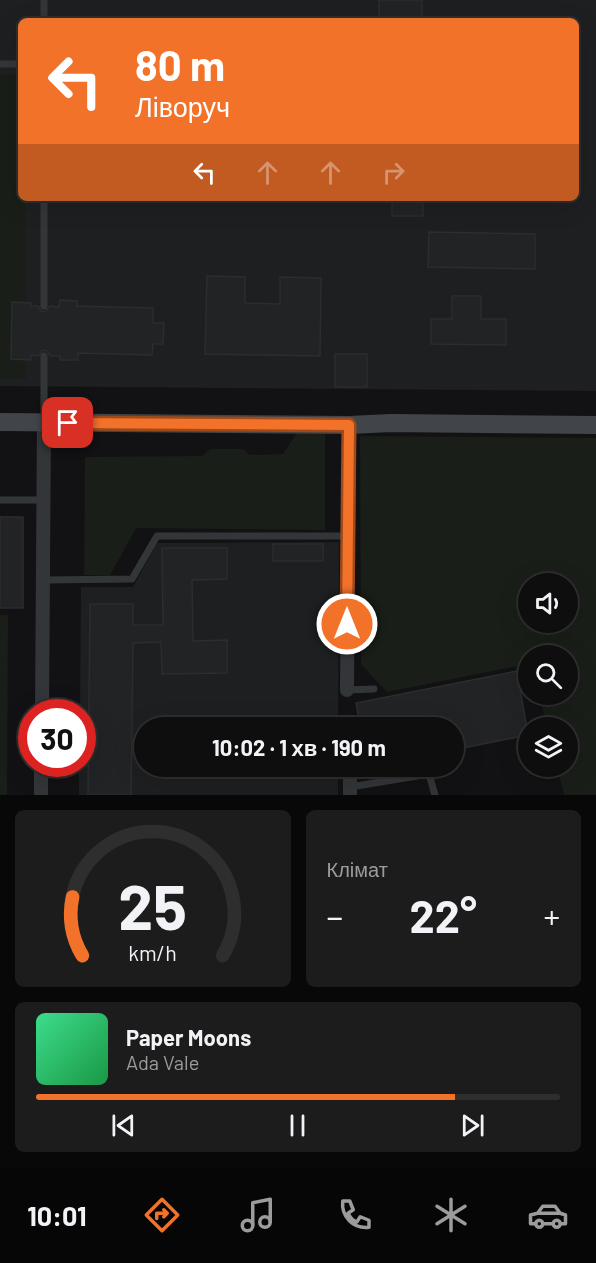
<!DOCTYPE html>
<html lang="uk">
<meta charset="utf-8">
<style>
body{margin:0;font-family:Barlow,sans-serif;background:#1c1c1d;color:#f1f3f6;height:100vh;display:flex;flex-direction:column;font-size:22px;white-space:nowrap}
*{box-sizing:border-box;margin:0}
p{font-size:20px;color:#9b9c9e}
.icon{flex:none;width:33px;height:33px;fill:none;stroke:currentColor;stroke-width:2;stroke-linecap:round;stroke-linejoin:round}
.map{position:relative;height:795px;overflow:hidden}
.sheet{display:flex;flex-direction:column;gap:15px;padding:15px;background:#080808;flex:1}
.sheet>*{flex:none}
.banner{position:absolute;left:18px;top:18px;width:561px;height:183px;border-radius:9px;box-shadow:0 6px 24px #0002,0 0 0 2px #2e2e2f;background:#f3722a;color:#fff;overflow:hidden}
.fabs{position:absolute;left:518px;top:573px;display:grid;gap:12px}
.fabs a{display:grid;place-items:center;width:60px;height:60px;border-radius:50%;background:#0e0e0f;box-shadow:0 6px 24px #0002,0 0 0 2px #2e2e2f;font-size:30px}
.speed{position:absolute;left:18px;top:699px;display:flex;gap:12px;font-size:30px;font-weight:700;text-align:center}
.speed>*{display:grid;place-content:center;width:78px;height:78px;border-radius:50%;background:#0e0e0f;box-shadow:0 6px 24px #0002,0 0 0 2px #2e2e2f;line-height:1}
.speed .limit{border:9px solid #d22;background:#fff;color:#111}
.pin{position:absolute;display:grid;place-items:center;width:51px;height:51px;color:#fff;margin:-26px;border-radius:12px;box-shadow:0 3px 9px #0006}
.me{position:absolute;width:66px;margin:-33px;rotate:0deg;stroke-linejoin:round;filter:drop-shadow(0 0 4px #0008)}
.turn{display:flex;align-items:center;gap:21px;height:126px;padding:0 18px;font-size:27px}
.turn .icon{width:78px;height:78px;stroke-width:2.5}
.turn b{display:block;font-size:42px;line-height:51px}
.lanes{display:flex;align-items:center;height:57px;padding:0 18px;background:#0003;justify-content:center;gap:30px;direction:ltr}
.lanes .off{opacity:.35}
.big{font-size:45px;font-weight:700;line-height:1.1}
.sheet .card{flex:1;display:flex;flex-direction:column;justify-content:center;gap:9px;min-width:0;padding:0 21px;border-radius:9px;background:#1c1c1d}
.sheet .dial{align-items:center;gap:0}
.dial svg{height:156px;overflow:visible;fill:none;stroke:#2e2e2f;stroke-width:7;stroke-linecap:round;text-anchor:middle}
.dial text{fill:#f1f3f6;stroke:none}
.song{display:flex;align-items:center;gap:18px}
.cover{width:72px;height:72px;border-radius:9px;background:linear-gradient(135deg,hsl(150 70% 55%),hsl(140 70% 35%))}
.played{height:6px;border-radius:3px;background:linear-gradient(90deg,#f3722a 80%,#2e2e2f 80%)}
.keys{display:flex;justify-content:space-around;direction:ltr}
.heat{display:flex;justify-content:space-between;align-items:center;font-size:33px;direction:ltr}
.sheet .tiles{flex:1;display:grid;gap:15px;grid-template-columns:1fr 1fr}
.card:last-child{grid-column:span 2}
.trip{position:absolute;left:134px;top:717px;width:330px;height:60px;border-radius:30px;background:#0e0e0f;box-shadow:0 6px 24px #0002,0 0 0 2px #2e2e2f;font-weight:700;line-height:60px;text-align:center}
.dock{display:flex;height:96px;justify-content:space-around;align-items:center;background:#060606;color:#9b9c9e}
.dock .icon{width:42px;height:42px}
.dock .selected{color:#f3722a}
.dock b{font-size:27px;color:#f1f3f6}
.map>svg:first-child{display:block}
.built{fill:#1e1f21;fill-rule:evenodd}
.green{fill:#191e18;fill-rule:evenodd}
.building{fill:#222325;stroke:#2c2d30;stroke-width:1.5}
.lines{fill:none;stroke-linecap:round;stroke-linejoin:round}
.lane{stroke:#333639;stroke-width:7}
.street{stroke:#333639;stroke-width:14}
.secondary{stroke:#414549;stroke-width:18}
.route-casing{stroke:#9e4a1b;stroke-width:15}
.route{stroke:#f3722a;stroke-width:10}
</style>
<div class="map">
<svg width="596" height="795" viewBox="0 0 596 795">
<rect width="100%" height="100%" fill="#121214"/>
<!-- built -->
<g class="built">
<path d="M0,0H596V391L0,386ZM21,21H576V198H21Z"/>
<path d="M339,542L338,727L144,728V766L338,767V795H79V764H82V712H80L81,587H133L157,543Z"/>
</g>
<!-- green -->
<g class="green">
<path d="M0,75H21V198H25L26,379H0Z"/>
<path d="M296,434H325V530L136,528L110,575H84L85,457L203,456L210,449H243L250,455L283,454Z"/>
<path d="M360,436L596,438V795H564L557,767L567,766V728L547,727L539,695L567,694V656H528V664L387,692L361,664ZM528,584H567V622H528Z"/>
<path d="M0,615H8L7,795H0Z"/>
</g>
<!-- building -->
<g class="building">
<rect x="379" y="0" width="43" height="21"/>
<rect x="392" y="198" width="31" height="18"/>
<path d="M429,232L535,234V269L428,267Z"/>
<path d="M207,276L245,277V303L280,304V277L321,278L320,356L205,354Z"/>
<path d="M452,296H481V319H506V345L431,344V319H452Z"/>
<path d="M60,300L77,301V306L153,308V323H164L163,344H153L152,355L78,353V360H60V356H50L47,351L43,350L38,356L31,355V360L11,359L12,302L31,303V306H38L41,311L45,312L50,306L59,307Z"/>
<rect x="335" y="354" width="32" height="33"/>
<rect x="0" y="517" width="23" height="91"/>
<rect x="273" y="544" width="50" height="17"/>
<path d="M162,548H227V579L192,580L193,641L227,640V673L162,674L161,642L133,643L131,795H88L90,604H133V625H163Z"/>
<path d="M517,671L528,735L453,750V728H361L356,703Z"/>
</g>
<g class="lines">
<!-- lane -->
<g class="lane">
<path d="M44,21V0"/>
<path d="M0,64H21"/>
<path d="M44,306V198"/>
<path d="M44,422V356"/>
<path d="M0,500H44"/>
<path d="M43,580L132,579L157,536H348"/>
<path d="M347,690L374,689"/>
<path d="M350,787L429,774L435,795"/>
</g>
<!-- street -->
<g class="street">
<path d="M347,690L349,425"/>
<path d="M42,712L44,422"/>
<path d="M350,766V795"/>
<path d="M41,795V764"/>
</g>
<!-- secondary -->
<path class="secondary" d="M0,422L349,425L391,423L596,425"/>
</g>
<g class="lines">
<defs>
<path id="route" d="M68,423L349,425L347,624"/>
</defs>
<!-- route casing -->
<use href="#route" class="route-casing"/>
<!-- route -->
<use href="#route" class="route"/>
</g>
</svg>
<div class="fabs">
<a><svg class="icon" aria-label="sound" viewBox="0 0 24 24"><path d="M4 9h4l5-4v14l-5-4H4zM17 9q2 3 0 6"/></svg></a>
<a><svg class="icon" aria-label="search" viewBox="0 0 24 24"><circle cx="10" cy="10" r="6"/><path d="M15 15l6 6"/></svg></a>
<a><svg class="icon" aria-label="layers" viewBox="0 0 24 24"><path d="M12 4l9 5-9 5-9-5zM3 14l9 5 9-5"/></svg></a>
</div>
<div class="speed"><div class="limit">30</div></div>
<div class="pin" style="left:68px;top:423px;background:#d93025"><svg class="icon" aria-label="arrive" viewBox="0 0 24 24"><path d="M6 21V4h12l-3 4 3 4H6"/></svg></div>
<svg class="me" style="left:347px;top:624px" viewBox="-20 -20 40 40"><circle r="17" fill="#f3722a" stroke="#fff" stroke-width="3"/><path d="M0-11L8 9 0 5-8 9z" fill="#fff"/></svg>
<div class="trip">10:02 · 1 хв · 190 m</div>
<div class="banner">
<div class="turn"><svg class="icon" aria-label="left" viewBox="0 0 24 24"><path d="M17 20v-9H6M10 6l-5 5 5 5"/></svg><div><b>80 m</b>Ліворуч</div></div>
<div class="lanes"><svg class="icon" aria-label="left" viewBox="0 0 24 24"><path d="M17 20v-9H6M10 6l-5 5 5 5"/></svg><svg class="icon off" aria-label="ahead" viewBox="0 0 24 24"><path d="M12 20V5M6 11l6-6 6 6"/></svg><svg class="icon off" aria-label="ahead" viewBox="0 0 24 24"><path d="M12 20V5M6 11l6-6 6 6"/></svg><svg class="icon off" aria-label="right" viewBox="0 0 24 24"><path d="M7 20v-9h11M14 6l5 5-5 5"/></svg></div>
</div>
</div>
<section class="sheet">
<div class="tiles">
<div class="card dial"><svg viewBox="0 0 100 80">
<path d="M14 69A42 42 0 1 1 86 69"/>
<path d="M14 69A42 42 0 0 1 9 39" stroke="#f3722a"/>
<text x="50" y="56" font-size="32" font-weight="700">25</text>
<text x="50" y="72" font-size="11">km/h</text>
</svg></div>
<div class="card"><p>Клімат</p>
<div class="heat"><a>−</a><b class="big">22°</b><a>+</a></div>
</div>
<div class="card">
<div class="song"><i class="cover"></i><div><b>Paper Moons</b><p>Ada Vale</p></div></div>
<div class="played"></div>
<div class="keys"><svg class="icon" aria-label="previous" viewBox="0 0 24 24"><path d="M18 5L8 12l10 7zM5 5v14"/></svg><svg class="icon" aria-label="pause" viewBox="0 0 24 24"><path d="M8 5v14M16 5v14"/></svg><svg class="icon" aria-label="next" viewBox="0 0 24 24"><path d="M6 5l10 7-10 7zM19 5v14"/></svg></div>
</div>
</div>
</section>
<nav class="dock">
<b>10:01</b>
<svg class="icon selected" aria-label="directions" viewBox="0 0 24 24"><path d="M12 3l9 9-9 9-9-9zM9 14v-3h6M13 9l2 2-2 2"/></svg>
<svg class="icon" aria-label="music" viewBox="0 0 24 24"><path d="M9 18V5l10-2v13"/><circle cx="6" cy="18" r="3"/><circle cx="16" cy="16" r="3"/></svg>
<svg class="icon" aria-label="phone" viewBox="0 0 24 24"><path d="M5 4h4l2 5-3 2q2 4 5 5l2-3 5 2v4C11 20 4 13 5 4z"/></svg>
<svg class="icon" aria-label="climate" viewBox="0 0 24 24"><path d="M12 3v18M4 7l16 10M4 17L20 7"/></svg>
<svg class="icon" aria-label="car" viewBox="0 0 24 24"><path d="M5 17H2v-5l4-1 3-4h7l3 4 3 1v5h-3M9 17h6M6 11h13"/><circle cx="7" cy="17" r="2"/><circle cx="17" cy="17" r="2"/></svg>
</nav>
